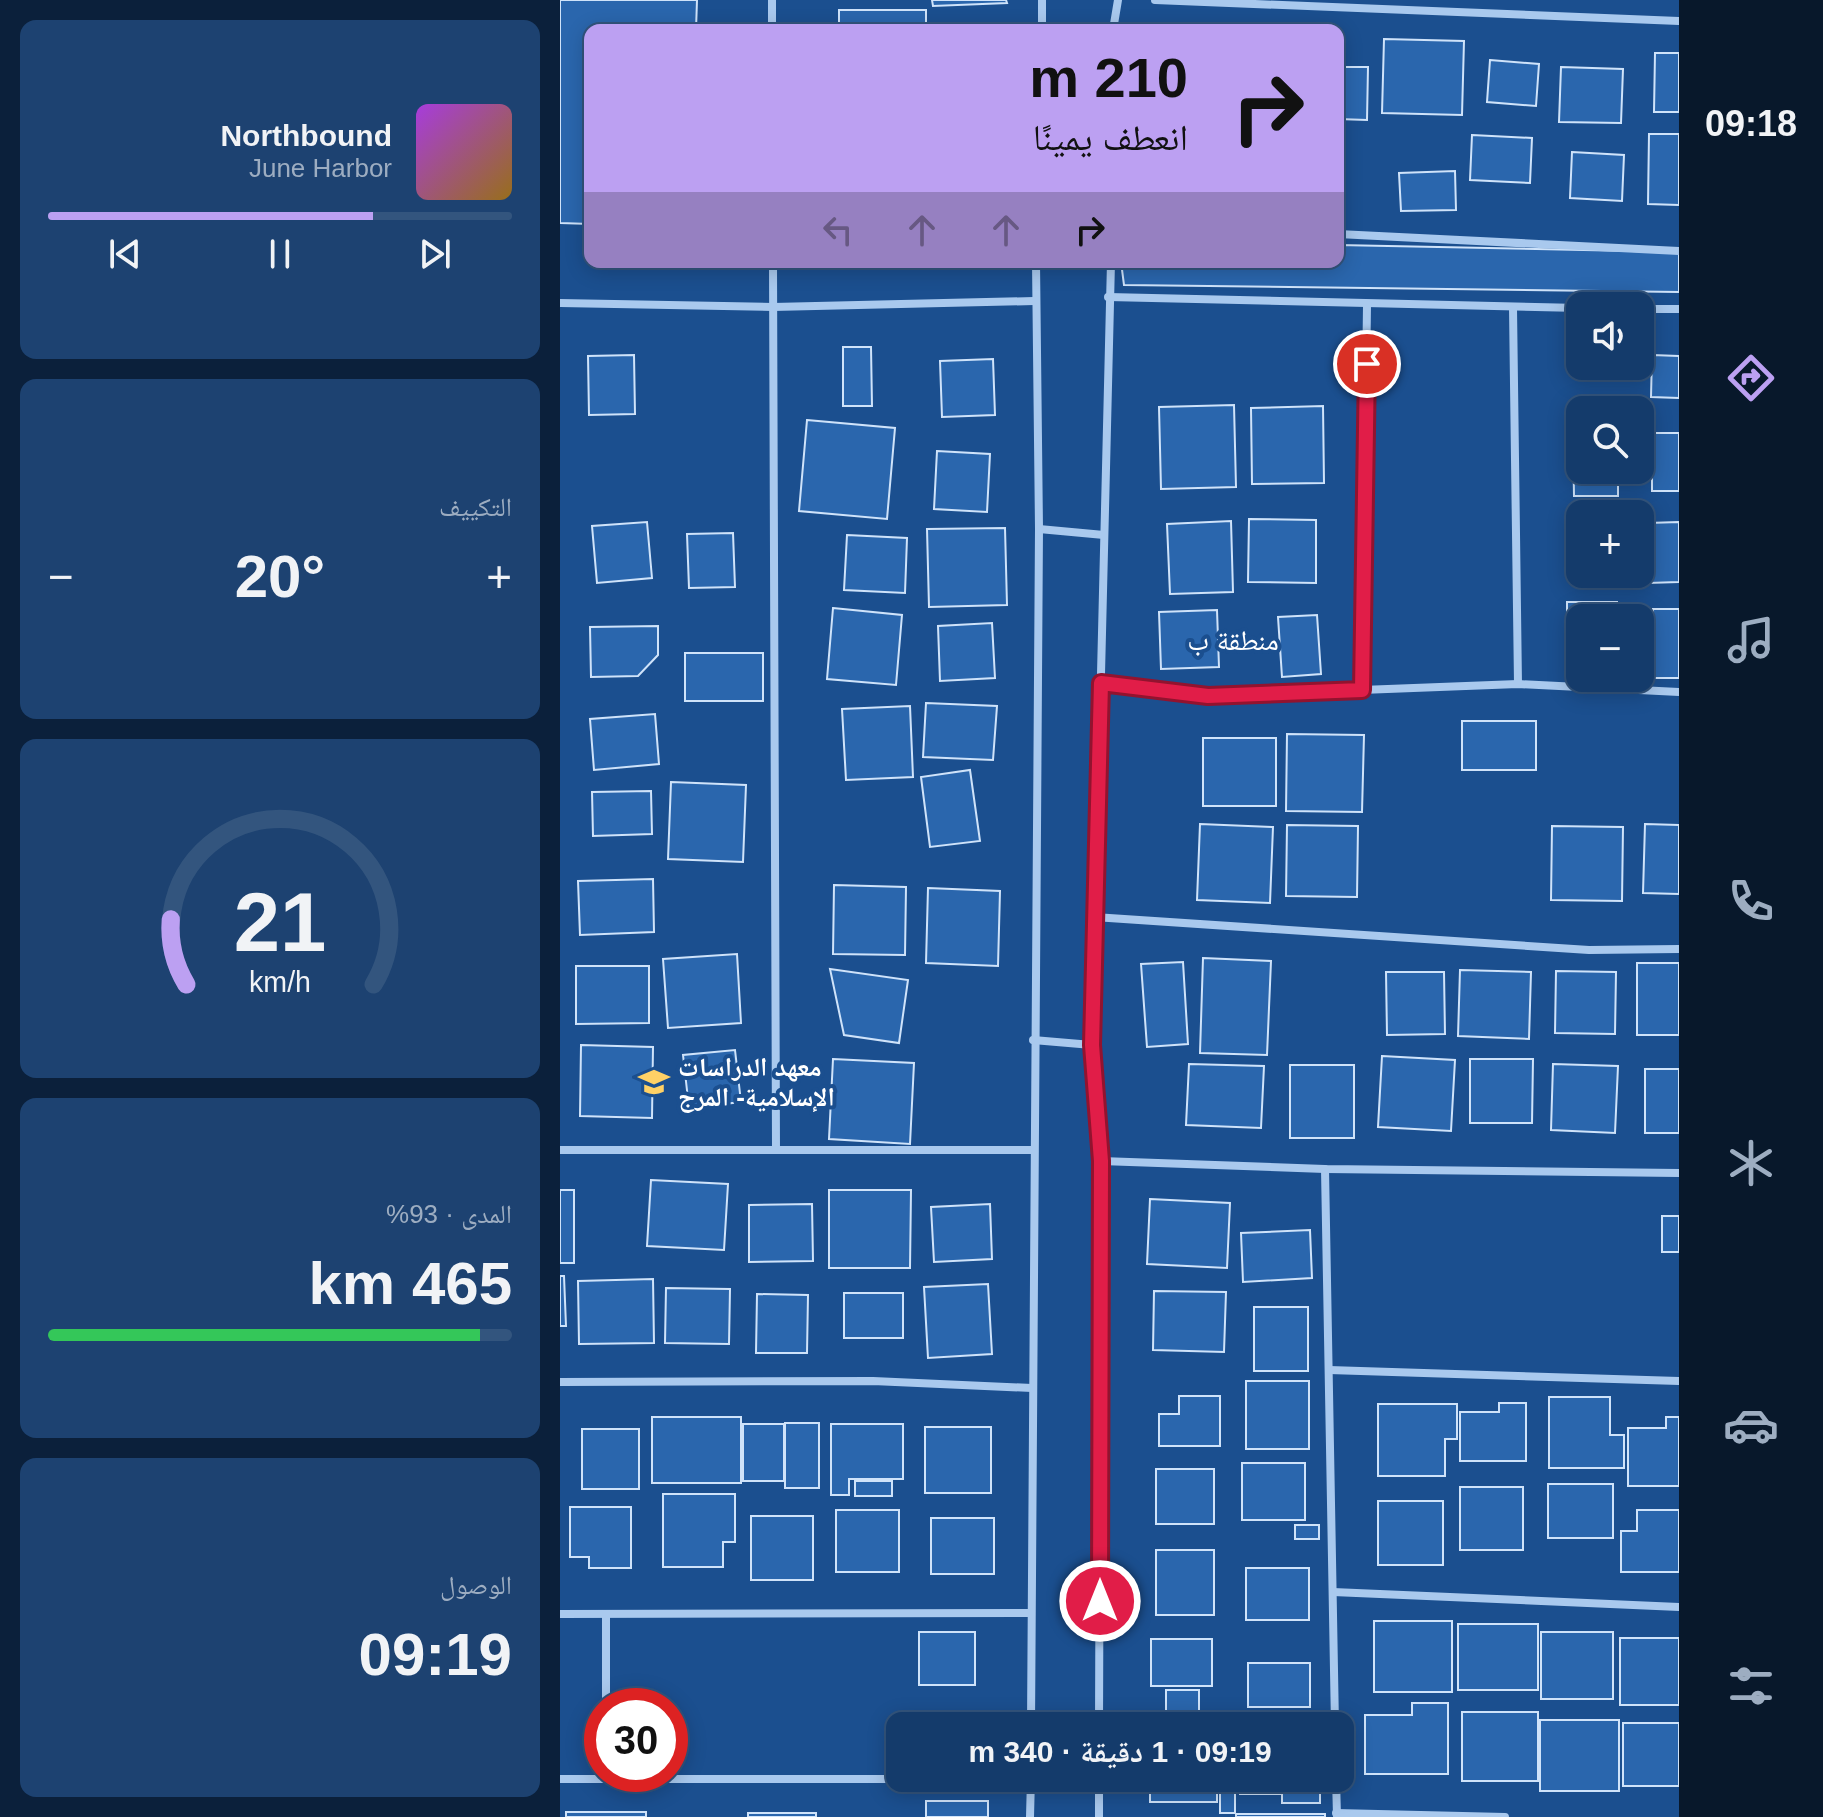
<!DOCTYPE html>
<html lang="ar">
<meta charset="utf-8">
<style>
body{margin:0;font-family:Helvetica,"Noto Naskh Arabic",sans-serif;background:#1d4271;color:#f1f3f6;direction:rtl;height:100vh;display:flex;flex-direction:column;font-size:30px;white-space:nowrap}
*{box-sizing:border-box;margin:0}
p{font-size:26px;color:#9dadc1}
.icon{flex:none;width:44px;height:44px;fill:none;stroke:currentColor;stroke-width:2;stroke-linecap:round;stroke-linejoin:round}
.map{position:relative;flex:1;overflow:hidden;direction:ltr}
.panel{display:flex;flex-direction:column;gap:20px;padding:20px;background:#0b203b;width:560px}
.panel>*{flex:none}
.banner{position:absolute;left:24px;top:24px;width:760px;height:244px;border-radius:16px;box-shadow:0 4px 20px #0003,0 0 0 2px #33557e;direction:rtl;background:#bca0f2;color:#111;overflow:hidden}
.controls{position:absolute;left:1006px;top:292px;display:grid;gap:16px}
.controls a{display:grid;place-items:center;width:88px;height:88px;border-radius:16px;background:#143b6b;box-shadow:0 4px 20px #0003,0 0 0 2px #33557e;font-size:40px}
.speed{position:absolute;left:24px;top:1688px;display:flex;gap:16px;font-size:40px;font-weight:700;text-align:center}
.speed>*{display:grid;place-content:center;width:104px;height:104px;border-radius:50%;background:#143b6b;box-shadow:0 4px 20px #0003,0 0 0 2px #33557e;line-height:1}
.speed .limit{border:12px solid #d22;background:#fff;color:#111}
.pin{position:absolute;display:grid;place-items:center;width:68px;height:68px;color:#fff;margin:-34px;border:4px solid #fff;border-radius:50%;box-shadow:0 2px 8px #0007}
.me{position:absolute;width:88px;margin:-44px;rotate:0deg;stroke-linejoin:round;filter:drop-shadow(0 0 6px #0008)}
.turn{display:flex;align-items:center;gap:28px;height:168px;padding:0 24px;font-size:36px}
.turn .icon{width:104px;height:104px;stroke-width:2.5}
.turn b{display:block;font-size:56px;line-height:68px}
.lanes{display:flex;align-items:center;height:76px;padding:0 24px;background:#0003;justify-content:center;gap:40px;direction:ltr}
.lanes .off{opacity:.35}
.big{font-size:60px;font-weight:800;line-height:1.1}
.panel .widget{flex:1;display:flex;flex-direction:column;justify-content:center;gap:12px;min-width:0;padding:0 28px;border-radius:16px;background:#1d4271}
.panel .dial{align-items:center;gap:0}
.dial svg{height:208px;overflow:visible;fill:none;stroke:#33557e;stroke-width:7;stroke-linecap:round;text-anchor:middle}
.dial text{fill:#f1f3f6;stroke:none}
.song{display:flex;align-items:center;gap:24px}
.cover{width:96px;height:96px;border-radius:12px;background:linear-gradient(135deg,hsl(280 70% 55%),hsl(40 70% 35%))}
.played{height:8px;border-radius:4px;background:linear-gradient(90deg,#bca0f2 70%,#33557e 70%)}
.keys{display:flex;justify-content:space-around;direction:ltr}
.heat{display:flex;justify-content:space-between;align-items:center;font-size:44px;direction:ltr}
.charge{height:12px;border-radius:6px;background:linear-gradient(90deg,#34c759 93%,#33557e 0)}
.trip{position:absolute;left:326px;top:1712px;width:468px;height:80px;border-radius:16px;background:#143b6b;box-shadow:0 4px 20px #0003,0 0 0 2px #33557e;font-weight:800;line-height:80px;text-align:center;direction:rtl}
main{display:flex;flex:1;min-height:0}
.tabs{display:flex;flex-direction:column;width:144px;justify-content:space-around;align-items:center;background:#08182b;color:#9dadc1}
.tabs .icon{width:56px;height:56px}
.tabs .on{color:#bca0f2}
.tabs b{font-size:36px;color:#f1f3f6}
.map>svg:first-child{display:block}
.building{fill:#2a66ad;stroke:#cfe3fa;stroke-width:2}
.lines{fill:none;stroke-linecap:round;stroke-linejoin:round}
.street{stroke:#a9c9ee;stroke-width:8}
.route-casing{stroke:#92132f;stroke-width:20}
.route{stroke:#e11d48;stroke-width:14}
.labels{text-anchor:middle;stroke-width:8;stroke-linejoin:round;paint-order:stroke}
.poi-label{font-size:26px;font-weight:bold;fill:#fff;stroke:#1b4f8f;text-anchor:start}
.neighbourhood-label{font-size:28px;fill:#fff;stroke:#1b4f8f}
</style>
<main>
<nav class="tabs">
<b>09:18</b>
<svg class="icon on" aria-label="directions" viewBox="0 0 24 24"><path d="M12 3l9 9-9 9-9-9zM9 14v-3h6M13 9l2 2-2 2"/></svg>
<svg class="icon" aria-label="music" viewBox="0 0 24 24"><path d="M9 18V5l10-2v13"/><circle cx="6" cy="18" r="3"/><circle cx="16" cy="16" r="3"/></svg>
<svg class="icon" aria-label="phone" viewBox="0 0 24 24"><path d="M5 4h4l2 5-3 2q2 4 5 5l2-3 5 2v4C11 20 4 13 5 4z"/></svg>
<svg class="icon" aria-label="climate" viewBox="0 0 24 24"><path d="M12 3v18M4 7l16 10M4 17L20 7"/></svg>
<svg class="icon" aria-label="car" viewBox="0 0 24 24"><path d="M5 17H2v-5l4-1 3-4h7l3 4 3 1v5h-3M9 17h6M6 11h13"/><circle cx="7" cy="17" r="2"/><circle cx="17" cy="17" r="2"/></svg>
<svg class="icon" aria-label="filters" viewBox="0 0 24 24"><path d="M4 7h16M4 17h16"/><circle cx="9" cy="7" r="2"/><circle cx="15" cy="17" r="2"/></svg>
</nav>
<div class="map">
<svg width="1119" height="1817" viewBox="0 0 1119 1817">
<rect width="100%" height="100%" fill="#1b4f8f"/>
<!-- building -->
<g class="building">
<path d="M0,0H137L136,30H30V224L0,223Z"/>
<path d="M372,0H446L447,3L373,6Z"/>
<rect x="279" y="10" width="87" height="20"/>
<path d="M451,25V30H376L375,27Z"/>
<path d="M824,39L904,41L902,115L822,113Z"/>
<path d="M1095,53H1119V112H1094Z"/>
<path d="M930,60L979,64L976,106L927,102Z"/>
<path d="M778,67H808L807,120L778,119Z"/>
<path d="M1001,67L1063,69L1061,123L999,122Z"/>
<path d="M1089,134H1119V205L1088,204Z"/>
<path d="M912,135L972,138L970,183L910,180Z"/>
<path d="M1012,152L1064,155L1062,201L1010,198Z"/>
<path d="M895,171L896,210L841,211L839,173Z"/>
<path d="M778,245L1119,252V292L564,285L561,262H778Z"/>
<path d="M283,347H311L312,406H283Z"/>
<path d="M74,355L75,414L29,415L28,356Z"/>
<path d="M1092,355L1119,356V398L1091,397Z"/>
<path d="M433,359L435,415L382,417L380,361Z"/>
<path d="M674,405L676,487L601,489L599,407Z"/>
<path d="M763,406L764,483L692,484L691,408Z"/>
<path d="M247,420L335,428L327,519L239,511Z"/>
<rect x="1092" y="433" width="27" height="58"/>
<path d="M1013,434H1020V470H1058V496H1014Z"/>
<path d="M377,451L430,454L427,512L374,509Z"/>
<path d="M689,519L756,520V583L688,582Z"/>
<path d="M671,521L673,592L610,594L607,524Z"/>
<path d="M87,522L92,578L37,583L32,526Z"/>
<path d="M1119,522V582L1088,583V523Z"/>
<path d="M1017,524L1020,574H1063L1062,585L1011,580Z"/>
<path d="M445,528L447,605L369,607L367,529Z"/>
<path d="M173,533L175,587L129,588L127,534Z"/>
<path d="M287,535L347,538L345,593L284,590Z"/>
<path d="M1007,602H1057V618H1020V631H1007Z"/>
<path d="M273,608L342,615L336,685L267,679Z"/>
<path d="M1093,609H1119V678H1094Z"/>
<path d="M657,610L659,667L601,669L599,612Z"/>
<path d="M757,615L761,674L722,677L718,617Z"/>
<path d="M432,623L435,678L380,681L378,626Z"/>
<path d="M98,626V655L78,676L31,677L30,627Z"/>
<rect x="125" y="653" width="78" height="48"/>
<path d="M366,703L437,706L433,760L363,757Z"/>
<path d="M350,706L353,777L286,780L282,709Z"/>
<path d="M95,714L99,764L34,770L30,719Z"/>
<rect x="902" y="721" width="74" height="49"/>
<path d="M727,734L804,735L802,812L726,811Z"/>
<rect x="643" y="738" width="73" height="68"/>
<path d="M410,770L420,841L370,847L361,777Z"/>
<path d="M111,782L186,785L183,862L108,859Z"/>
<path d="M91,791L92,834L33,836L32,792Z"/>
<path d="M640,824L713,827L710,903L637,900Z"/>
<path d="M1085,824L1119,825V894L1083,893Z"/>
<path d="M727,825L798,826L797,897L726,896Z"/>
<path d="M992,826L1063,827L1062,901L991,900Z"/>
<path d="M93,879L94,932L20,935L18,881Z"/>
<path d="M274,885L346,887L345,955L273,954Z"/>
<path d="M368,888L440,891L438,966L366,963Z"/>
<path d="M177,954L181,1023L108,1028L103,959Z"/>
<path d="M643,958L711,961L707,1055L640,1053Z"/>
<path d="M623,962L628,1044L587,1047L581,964Z"/>
<rect x="1077" y="963" width="42" height="72"/>
<path d="M16,966H89V1023L16,1024Z"/>
<path d="M270,969L348,980L339,1043L284,1035Z"/>
<path d="M900,970L971,972L969,1039L898,1036Z"/>
<path d="M996,971L1056,972L1055,1034L995,1033Z"/>
<path d="M826,972H884L885,1034L827,1035Z"/>
<path d="M21,1045L93,1047L92,1118L20,1116Z"/>
<path d="M175,1050L181,1102L129,1108L123,1055Z"/>
<path d="M822,1056L895,1060L891,1131L818,1127Z"/>
<path d="M273,1059L354,1063L350,1144L269,1139Z"/>
<path d="M910,1059H973L972,1123H910Z"/>
<path d="M629,1064L704,1066L701,1128L626,1125Z"/>
<path d="M993,1064L1058,1066L1055,1133L991,1130Z"/>
<rect x="730" y="1065" width="64" height="73"/>
<rect x="1085" y="1069" width="34" height="64"/>
<path d="M91,1180L168,1184L164,1250L87,1246Z"/>
<rect x="0" y="1190" width="14" height="73"/>
<path d="M269,1190H351L350,1268H269Z"/>
<path d="M590,1199L670,1203L667,1268L587,1264Z"/>
<path d="M252,1204L253,1261L189,1262V1205Z"/>
<path d="M430,1204L432,1259L374,1262L371,1207Z"/>
<rect x="1102" y="1216" width="17" height="36"/>
<path d="M750,1230L752,1278L683,1282L681,1233Z"/>
<path d="M0,1276H4L6,1326H0Z"/>
<path d="M93,1279L94,1343L19,1344L18,1281Z"/>
<path d="M428,1284L432,1354L368,1358L364,1287Z"/>
<path d="M106,1288L170,1289L169,1344L105,1343Z"/>
<path d="M594,1291L666,1292L664,1352L593,1350Z"/>
<rect x="284" y="1293" width="59" height="45"/>
<path d="M197,1294L248,1295L247,1353H196Z"/>
<rect x="694" y="1307" width="54" height="64"/>
<rect x="686" y="1381" width="63" height="68"/>
<path d="M619,1396H660V1446H599V1414H619Z"/>
<path d="M989,1397H1050V1435H1064V1468H989Z"/>
<path d="M939,1403H966V1461H900V1412H939Z"/>
<path d="M818,1404H897V1439H885V1476H818Z"/>
<rect x="92" y="1417" width="89" height="66"/>
<path d="M1106,1417H1119V1486H1068V1428H1106Z"/>
<rect x="225" y="1423" width="34" height="65"/>
<rect x="183" y="1424" width="41" height="57"/>
<path d="M271,1424H343V1479H289V1495H271Z"/>
<rect x="365" y="1427" width="66" height="66"/>
<rect x="22" y="1429" width="57" height="60"/>
<rect x="682" y="1463" width="63" height="57"/>
<rect x="596" y="1469" width="58" height="55"/>
<rect x="295" y="1481" width="37" height="15"/>
<rect x="988" y="1484" width="65" height="54"/>
<rect x="900" y="1487" width="63" height="63"/>
<path d="M103,1494H175V1542H163V1567H103Z"/>
<rect x="818" y="1501" width="65" height="64"/>
<path d="M10,1507H71V1568H29V1557H10Z"/>
<rect x="276" y="1510" width="63" height="62"/>
<path d="M1077,1510H1119V1572H1061V1531H1077Z"/>
<rect x="191" y="1516" width="62" height="64"/>
<rect x="371" y="1518" width="63" height="56"/>
<rect x="735" y="1525" width="24" height="14"/>
<rect x="596" y="1550" width="58" height="65"/>
<rect x="686" y="1568" width="63" height="52"/>
<rect x="814" y="1621" width="78" height="71"/>
<rect x="898" y="1624" width="80" height="66"/>
<rect x="359" y="1632" width="56" height="53"/>
<rect x="981" y="1632" width="72" height="67"/>
<rect x="1060" y="1638" width="59" height="67"/>
<rect x="591" y="1639" width="61" height="47"/>
<rect x="688" y="1663" width="62" height="44"/>
<rect x="606" y="1690" width="33" height="25"/>
<path d="M852,1703H888V1774H805V1715H852Z"/>
<rect x="110" y="1711" width="7" height="33"/>
<rect x="902" y="1712" width="76" height="69"/>
<rect x="980" y="1720" width="79" height="71"/>
<rect x="1063" y="1723" width="56" height="63"/>
<rect x="590" y="1778" width="67" height="24"/>
<path d="M680,1778H760V1803H722V1794H680Z"/>
<rect x="660" y="1793" width="15" height="20"/>
<rect x="366" y="1801" width="62" height="16"/>
<rect x="6" y="1812" width="80" height="5"/>
<rect x="188" y="1813" width="68" height="4"/>
<rect x="676" y="1814" width="89" height="3"/>
</g>
<g class="lines">
<!-- street -->
<g class="street">
<path d="M212,0V30"/>
<path d="M482,0V30"/>
<path d="M595,0L1119,21"/>
<path d="M553,30L558,0"/>
<path d="M778,234L1119,251"/>
<path d="M213,262L216,1149"/>
<path d="M548,297L1020,308"/>
<path d="M0,303L213,307L474,301"/>
<path d="M953,308L958,684"/>
<path d="M1080,309H1119"/>
<path d="M479,529L544,535"/>
<path d="M541,683L648,696L958,684L1119,692"/>
<path d="M802,690L807,305"/>
<path d="M534,917L1029,950L1119,949"/>
<path d="M473,1040L532,1045"/>
<path d="M0,1150H473"/>
<path d="M541,1161L765,1169L1119,1173"/>
<path d="M765,1169L775,1726"/>
<path d="M769,1370L1119,1381"/>
<path d="M0,1382L313,1381L472,1388"/>
<path d="M773,1592L1119,1607"/>
<path d="M0,1614L471,1613"/>
<path d="M46,1614V1706"/>
<path d="M471,1726L479,529L476,262"/>
<path d="M539,1726L541,1161L532,1045L551,262"/>
<path d="M776,1778L777,1816"/>
<path d="M0,1779H471"/>
<path d="M776,1813L945,1817"/>
<path d="M470,1817L471,1778"/>
<path d="M539,1817V1778"/>
</g>
</g>
<g class="lines">
<defs>
<path id="route" d="M540,1601L541,1161L532,1045L541,683L648,696L802,690L807,364"/>
</defs>
<!-- route casing -->
<use href="#route" class="route-casing"/>
<!-- route -->
<use href="#route" class="route"/>
</g>
<!-- icons -->
<defs>
<symbol id="school-bare" viewBox="-9 -9 18 18"><path d="M0-5L7-2L0 1L-7-2ZM-4 1L0 2.5L4 1V4Q0 6-4 4Z" fill="#ffd166" stroke="#1b4f8f" stroke-width="2.5" paint-order="stroke"/></symbol>
</defs>
<g fill-rule="evenodd">
<use href="#school-bare" x="72" y="1060" width="44" height="44"/>
</g>
<g class="labels">
<!-- poi labels -->
<g class="poi-label">
<text x="118" y="1076">معهد الدراسات<tspan x="118" dy="30">الإسلامية- المرج</tspan></text>
</g>
<!-- neighbourhood labels -->
<g class="neighbourhood-label">
<text x="673" y="650">منطقة ب</text>
</g>
</g>
</svg>
<div class="controls">
<a><svg class="icon" aria-label="sound" viewBox="0 0 24 24"><path d="M4 9h4l5-4v14l-5-4H4zM17 9q2 3 0 6"/></svg></a>
<a><svg class="icon" aria-label="search" viewBox="0 0 24 24"><circle cx="10" cy="10" r="6"/><path d="M15 15l6 6"/></svg></a>
<a>+</a>
<a>−</a>
</div>
<div class="speed"><div class="limit">30</div></div>
<div class="pin" style="left:807px;top:364px;background:#d93025"><svg class="icon" aria-label="arrive" viewBox="0 0 24 24"><path d="M6 21V4h12l-3 4 3 4H6"/></svg></div>
<svg class="me" style="left:540px;top:1601px" viewBox="-20 -20 40 40"><circle r="17" fill="#e11d48" stroke="#fff" stroke-width="3"/><path d="M0-11L8 9 0 5-8 9z" fill="#fff"/></svg>
<div class="trip">09:19 · 1 دقيقة · 340 m</div>
<div class="banner">
<div class="turn"><svg class="icon" aria-label="right" viewBox="0 0 24 24"><path d="M7 20v-9h11M14 6l5 5-5 5"/></svg><div><b>210 m</b>انعطف يمينًا</div></div>
<div class="lanes"><svg class="icon off" aria-label="left" viewBox="0 0 24 24"><path d="M17 20v-9H6M10 6l-5 5 5 5"/></svg><svg class="icon off" aria-label="ahead" viewBox="0 0 24 24"><path d="M12 20V5M6 11l6-6 6 6"/></svg><svg class="icon off" aria-label="ahead" viewBox="0 0 24 24"><path d="M12 20V5M6 11l6-6 6 6"/></svg><svg class="icon" aria-label="right" viewBox="0 0 24 24"><path d="M7 20v-9h11M14 6l5 5-5 5"/></svg></div>
</div>
</div>
<section class="panel">
<div class="widget">
<div class="song"><i class="cover"></i><div><b>Northbound</b><p>June Harbor</p></div></div>
<div class="played"></div>
<div class="keys"><svg class="icon" aria-label="previous" viewBox="0 0 24 24"><path d="M18 5L8 12l10 7zM5 5v14"/></svg><svg class="icon" aria-label="pause" viewBox="0 0 24 24"><path d="M8 5v14M16 5v14"/></svg><svg class="icon" aria-label="next" viewBox="0 0 24 24"><path d="M6 5l10 7-10 7zM19 5v14"/></svg></div>
</div>
<div class="widget"><p>التكييف</p>
<div class="heat"><a>−</a><b class="big">20°</b><a>+</a></div>
</div>
<div class="widget dial"><svg viewBox="0 0 100 80">
<path d="M14 69A42 42 0 1 1 86 69"/>
<path d="M14 69A42 42 0 0 1 8 44" stroke="#bca0f2"/>
<text x="50" y="56" font-size="32" font-weight="700">21</text>
<text x="50" y="72" font-size="11">km/h</text>
</svg></div>
<div class="widget"><p>المدى · 93%</p><b class="big">465 km</b><div class="charge"></div></div>
<div class="widget"><p>الوصول</p><b class="big">09:19</b></div>
</section>
</main>
